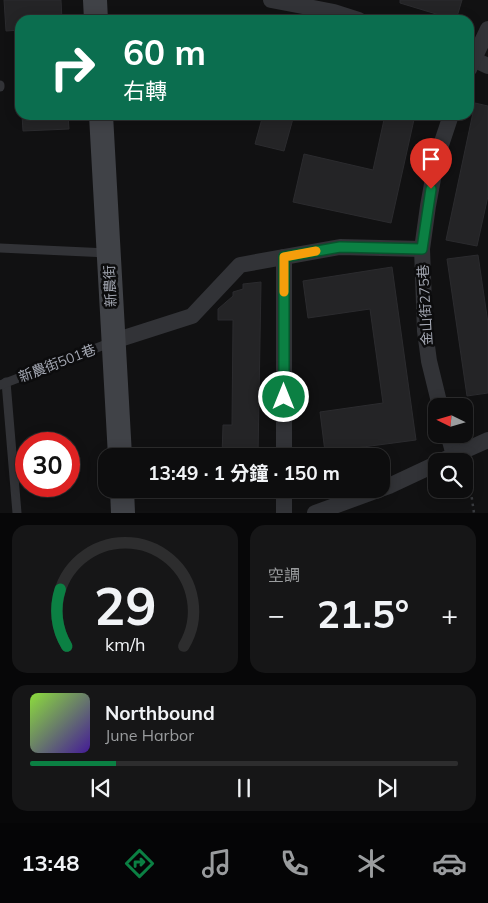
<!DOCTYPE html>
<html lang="zh-TW">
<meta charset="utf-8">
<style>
body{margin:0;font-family:Mulish,"Noto Sans TC",sans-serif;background:#161617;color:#f1f3f6;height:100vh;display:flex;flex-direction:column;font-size:19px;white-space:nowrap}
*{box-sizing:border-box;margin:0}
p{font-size:16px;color:#9a9c9e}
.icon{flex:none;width:28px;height:28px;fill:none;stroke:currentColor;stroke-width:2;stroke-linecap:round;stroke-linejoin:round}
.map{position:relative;height:513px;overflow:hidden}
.side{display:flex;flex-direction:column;gap:12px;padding:12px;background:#070708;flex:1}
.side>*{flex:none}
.hud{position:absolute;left:15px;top:15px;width:459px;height:105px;border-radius:15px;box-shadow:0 2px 12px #0003,0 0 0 1px #2d2d2e;background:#0b6e4f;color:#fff;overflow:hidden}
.needle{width:32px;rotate:275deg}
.tools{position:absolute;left:428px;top:398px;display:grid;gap:10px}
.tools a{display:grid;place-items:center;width:45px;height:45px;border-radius:10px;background:#0d0d0e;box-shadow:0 2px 12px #0003,0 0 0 1px #2d2d2e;font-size:25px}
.speed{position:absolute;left:15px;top:432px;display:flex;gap:10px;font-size:25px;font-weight:700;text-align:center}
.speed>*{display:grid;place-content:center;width:65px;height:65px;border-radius:50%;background:#0d0d0e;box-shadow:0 2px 12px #0003,0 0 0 1px #2d2d2e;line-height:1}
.speed .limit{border:8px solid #d22;background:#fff;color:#111}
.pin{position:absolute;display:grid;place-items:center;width:42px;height:42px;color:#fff;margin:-51px -21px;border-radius:50% 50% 50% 0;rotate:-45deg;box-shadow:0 0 5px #0007}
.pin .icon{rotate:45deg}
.me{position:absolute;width:55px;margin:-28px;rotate:0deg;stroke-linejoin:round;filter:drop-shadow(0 0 4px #0008)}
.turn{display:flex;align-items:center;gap:18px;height:105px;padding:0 25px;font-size:22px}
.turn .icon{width:65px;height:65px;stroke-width:2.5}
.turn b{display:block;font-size:35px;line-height:42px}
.big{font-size:38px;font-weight:700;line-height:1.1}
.side .widget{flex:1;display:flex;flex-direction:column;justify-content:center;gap:8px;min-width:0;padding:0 18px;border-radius:15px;background:#161617}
.side .dial{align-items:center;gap:0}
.dial svg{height:130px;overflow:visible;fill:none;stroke:#2d2d2e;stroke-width:7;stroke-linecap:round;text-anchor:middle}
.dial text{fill:#f1f3f6;stroke:none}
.song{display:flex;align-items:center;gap:15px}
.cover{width:60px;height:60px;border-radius:8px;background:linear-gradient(135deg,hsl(90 70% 55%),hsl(260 70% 35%))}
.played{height:5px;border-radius:2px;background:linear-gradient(90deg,#0b8043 20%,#2d2d2e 20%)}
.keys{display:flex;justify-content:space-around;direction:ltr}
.heat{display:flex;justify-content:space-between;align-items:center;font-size:28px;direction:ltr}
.side .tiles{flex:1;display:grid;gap:12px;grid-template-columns:1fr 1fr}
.widget:last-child{grid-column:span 2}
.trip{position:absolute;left:98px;top:448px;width:292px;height:50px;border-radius:15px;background:#0d0d0e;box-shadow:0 2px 12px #0003,0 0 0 1px #2d2d2e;font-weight:700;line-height:50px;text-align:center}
.menu{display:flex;height:80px;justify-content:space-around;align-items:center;background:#050506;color:#9a9c9e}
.menu .icon{width:35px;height:35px}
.menu .active{color:#0b8043}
.menu b{font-size:22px;color:#f1f3f6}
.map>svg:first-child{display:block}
.building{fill:#242426;stroke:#2b2b2e}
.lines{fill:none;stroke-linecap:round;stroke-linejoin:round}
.path{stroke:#383a3e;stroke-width:2.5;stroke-dasharray:2.5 4;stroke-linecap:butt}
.lane{stroke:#323337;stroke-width:9}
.street{stroke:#323337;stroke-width:16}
.secondary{stroke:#404247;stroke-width:24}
.route-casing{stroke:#07532c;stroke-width:12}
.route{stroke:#0b8043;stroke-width:9}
.slow{stroke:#f59e0b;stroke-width:9}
.labels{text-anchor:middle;stroke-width:5;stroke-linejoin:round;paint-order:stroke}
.street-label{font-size:14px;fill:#a3a7b2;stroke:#0c0c0d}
</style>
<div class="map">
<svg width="488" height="513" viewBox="0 0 488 513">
<rect width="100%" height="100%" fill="#111112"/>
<!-- building -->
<g class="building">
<path d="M4,0H61L62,20H20V30L6,31Z"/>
<path d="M400,0H462L456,20L400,3Z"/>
<path d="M475,103L488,106V196L477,246L446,240Z"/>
<path d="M22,115H68L69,129L23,131Z"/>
<path d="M263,115H294L284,151L255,144Z"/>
<path d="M385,115H415L391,223L293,202L304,154L373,170Z"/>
<path d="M478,255L488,323V393L467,396L447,259Z"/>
<path d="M392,267L416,440L325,452L320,412L383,403L370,309L308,318L303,281Z"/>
<path d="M261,282L258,456H222L223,425H232L233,320H218V309L233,296V292L243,289V284Z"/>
</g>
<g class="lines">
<!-- path -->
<path class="path" d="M467,465L474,513"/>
<!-- lane -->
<g class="lane">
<path d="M0,85V87"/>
<path d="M0,248L108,253"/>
<path d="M6,382L17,513"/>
<path d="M0,385L112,342"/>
</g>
<!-- street -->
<g class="street">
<path d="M271,0L334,12L359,20"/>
<path d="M469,57L488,66"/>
<path d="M469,69L488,29"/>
<path d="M114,341L192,316L240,265L340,247L422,249"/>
<path d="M440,406L429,361L425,331L422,249L428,206L437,157L451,115"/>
<path d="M448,434L454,455"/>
<path d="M284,456V257"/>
<path d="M441,461L488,440"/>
<path d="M284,513V489"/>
<path d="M315,513L389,486L436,464"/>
</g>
<!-- secondary -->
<g class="secondary">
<path d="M95,0L96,20"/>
<path d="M101,115L120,456"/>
<path d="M122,489L123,513"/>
</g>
</g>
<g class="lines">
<defs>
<path id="route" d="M284,397V257L340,247L422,249L431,189"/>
</defs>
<!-- route casing -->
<use href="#route" class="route-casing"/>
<!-- route -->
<use href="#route" class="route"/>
<!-- slow -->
<path class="slow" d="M284,292V257L316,251"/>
</g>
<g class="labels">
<!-- street labels -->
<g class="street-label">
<text transform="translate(110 286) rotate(-93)" y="5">新農街</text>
<text transform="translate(425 305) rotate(-93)" y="5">金山街275巷</text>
<text transform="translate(57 363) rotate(-21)" y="5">新農街501巷</text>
</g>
</g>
</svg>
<div class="tools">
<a><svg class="needle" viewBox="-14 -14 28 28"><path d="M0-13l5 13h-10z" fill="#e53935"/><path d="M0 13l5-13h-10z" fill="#9a9c9e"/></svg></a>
<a><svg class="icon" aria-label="search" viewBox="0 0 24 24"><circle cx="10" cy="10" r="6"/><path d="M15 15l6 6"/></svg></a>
</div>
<div class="speed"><div class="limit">30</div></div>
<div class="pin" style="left:431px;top:189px;background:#d93025"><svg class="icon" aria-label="arrive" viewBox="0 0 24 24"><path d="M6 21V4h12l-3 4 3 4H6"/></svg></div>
<svg class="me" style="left:284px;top:397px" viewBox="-20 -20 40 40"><circle r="17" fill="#0b8043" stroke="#fff" stroke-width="3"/><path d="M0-11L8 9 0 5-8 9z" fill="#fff"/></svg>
<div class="trip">13:49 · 1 分鐘 · 150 m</div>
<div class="hud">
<div class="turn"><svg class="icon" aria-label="right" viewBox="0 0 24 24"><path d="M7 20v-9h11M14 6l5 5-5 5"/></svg><div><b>60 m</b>右轉</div></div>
</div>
</div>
<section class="side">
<div class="tiles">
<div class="widget dial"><svg viewBox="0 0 100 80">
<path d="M14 69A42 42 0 1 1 86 69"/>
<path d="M14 69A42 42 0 0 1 10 34" stroke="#0b8043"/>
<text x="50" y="56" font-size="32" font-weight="700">29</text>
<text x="50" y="72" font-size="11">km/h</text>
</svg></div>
<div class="widget"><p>空調</p>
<div class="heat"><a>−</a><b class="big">21.5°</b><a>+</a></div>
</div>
<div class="widget">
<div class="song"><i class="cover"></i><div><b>Northbound</b><p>June Harbor</p></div></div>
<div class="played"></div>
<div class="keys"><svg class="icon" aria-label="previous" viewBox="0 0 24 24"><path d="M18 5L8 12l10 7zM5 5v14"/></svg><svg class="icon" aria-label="pause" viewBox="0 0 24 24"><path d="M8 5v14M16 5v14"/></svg><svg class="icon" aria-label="next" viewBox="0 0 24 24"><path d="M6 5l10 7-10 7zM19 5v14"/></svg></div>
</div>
</div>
</section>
<nav class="menu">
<b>13:48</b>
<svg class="icon active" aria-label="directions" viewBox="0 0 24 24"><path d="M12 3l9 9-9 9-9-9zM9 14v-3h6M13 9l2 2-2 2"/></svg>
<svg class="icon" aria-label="music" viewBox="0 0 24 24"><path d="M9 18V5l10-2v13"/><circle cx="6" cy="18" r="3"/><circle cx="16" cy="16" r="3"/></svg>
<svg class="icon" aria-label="phone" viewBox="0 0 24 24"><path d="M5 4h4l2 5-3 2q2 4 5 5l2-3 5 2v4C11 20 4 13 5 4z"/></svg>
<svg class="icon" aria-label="climate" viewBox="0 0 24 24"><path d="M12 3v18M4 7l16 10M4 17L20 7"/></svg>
<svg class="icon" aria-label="car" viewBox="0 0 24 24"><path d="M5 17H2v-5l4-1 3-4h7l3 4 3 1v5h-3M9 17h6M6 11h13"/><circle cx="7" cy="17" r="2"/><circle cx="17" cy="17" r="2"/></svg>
</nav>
